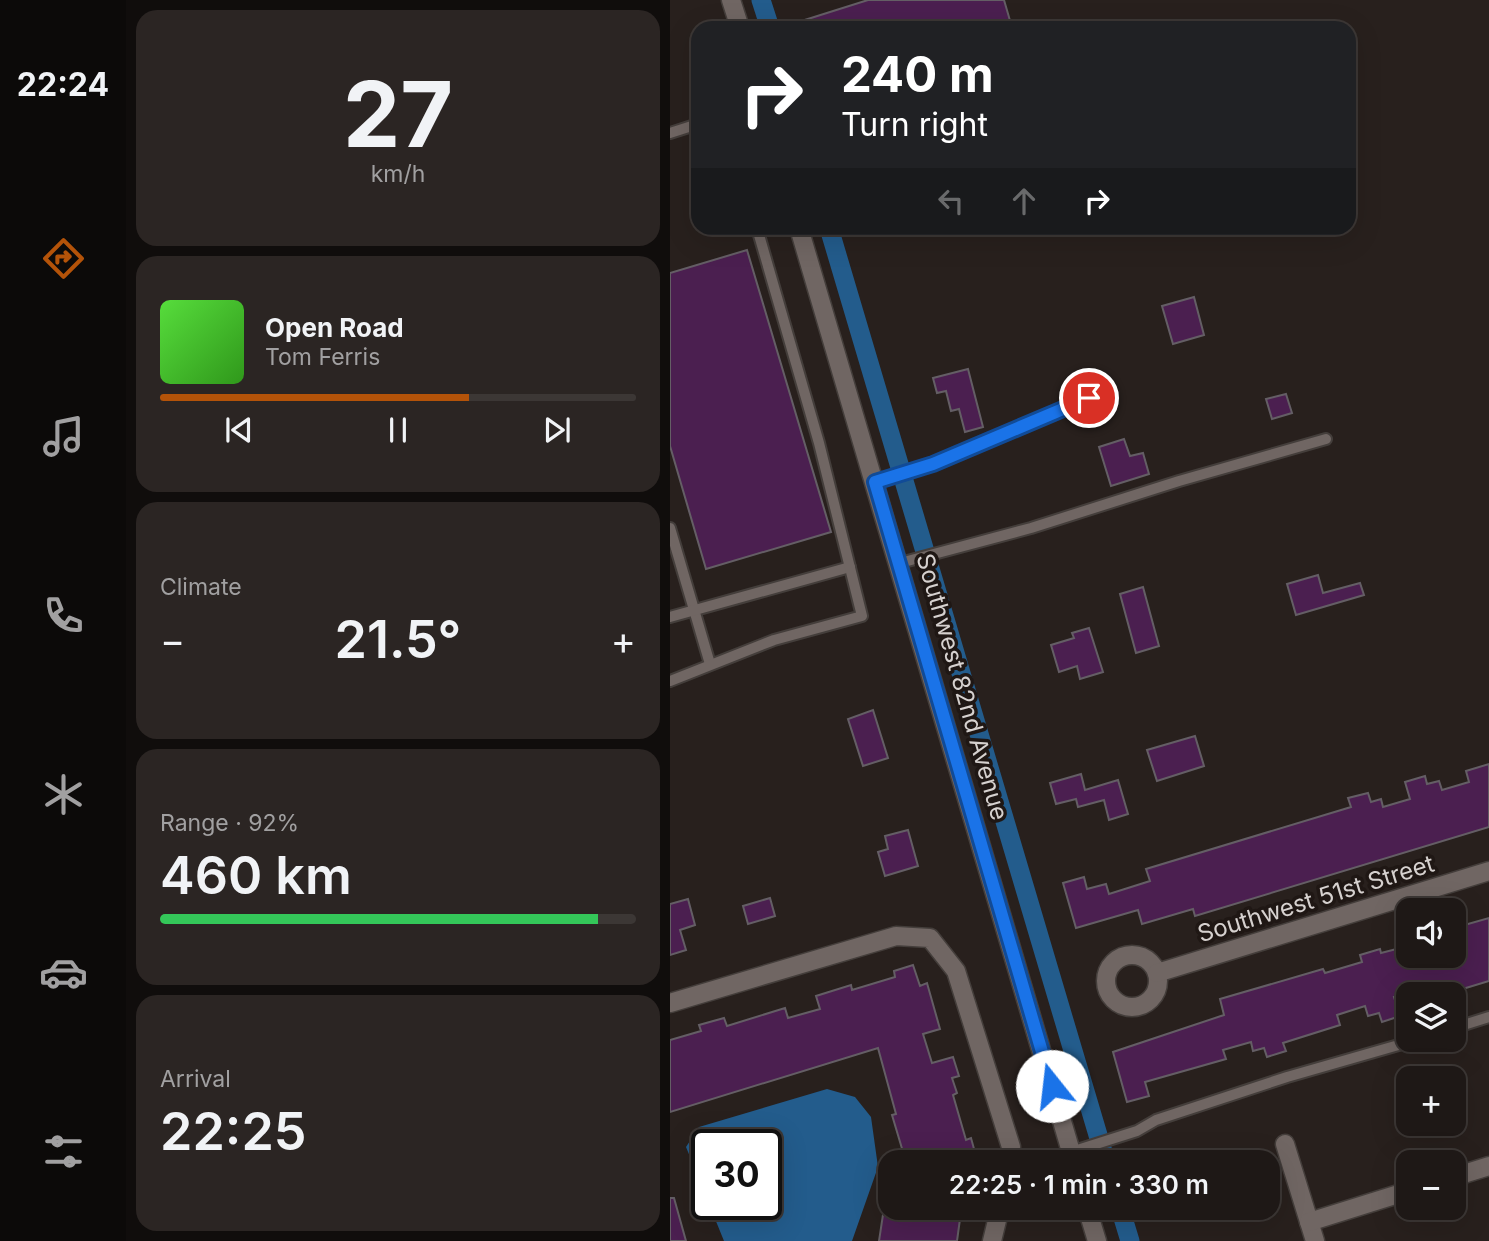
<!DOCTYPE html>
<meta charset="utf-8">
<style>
body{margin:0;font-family:Inter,sans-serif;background:#2b2523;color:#f1f3f6;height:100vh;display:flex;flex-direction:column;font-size:26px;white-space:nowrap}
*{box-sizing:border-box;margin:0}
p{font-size:23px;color:#a1a0a1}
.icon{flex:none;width:38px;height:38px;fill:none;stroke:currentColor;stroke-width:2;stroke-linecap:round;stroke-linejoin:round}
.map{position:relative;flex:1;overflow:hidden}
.sheet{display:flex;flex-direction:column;gap:10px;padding:10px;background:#100d0c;width:544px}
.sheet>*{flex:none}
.top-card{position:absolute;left:21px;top:21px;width:665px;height:214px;border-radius:21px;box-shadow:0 7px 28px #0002,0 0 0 2px #3c3735;background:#202124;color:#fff;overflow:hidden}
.buttons{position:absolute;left:726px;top:898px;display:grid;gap:14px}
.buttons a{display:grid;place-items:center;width:70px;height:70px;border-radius:14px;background:#1e1816;box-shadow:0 7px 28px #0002,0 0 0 2px #3c3735;font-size:35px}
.speed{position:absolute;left:21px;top:1129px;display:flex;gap:14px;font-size:35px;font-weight:700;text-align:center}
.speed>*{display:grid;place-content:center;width:91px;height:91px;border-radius:50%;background:#1e1816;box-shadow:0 7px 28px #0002,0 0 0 2px #3c3735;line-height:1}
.speed .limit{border:4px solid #111;border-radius:10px;background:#fff;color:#111}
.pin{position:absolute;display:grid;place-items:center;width:60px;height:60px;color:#fff;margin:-30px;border:4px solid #fff;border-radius:50%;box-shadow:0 2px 7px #0007}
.me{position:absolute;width:77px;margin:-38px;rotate:344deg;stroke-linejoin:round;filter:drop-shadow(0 0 5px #0008)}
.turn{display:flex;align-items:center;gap:24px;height:147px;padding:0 35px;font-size:32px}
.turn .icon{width:91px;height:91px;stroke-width:2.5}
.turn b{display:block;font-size:49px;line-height:60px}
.lanes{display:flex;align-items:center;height:66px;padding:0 35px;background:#0003;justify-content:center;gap:35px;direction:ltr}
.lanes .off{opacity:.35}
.big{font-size:52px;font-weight:600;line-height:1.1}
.sheet .widget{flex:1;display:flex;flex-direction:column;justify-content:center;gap:10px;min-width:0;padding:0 24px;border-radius:21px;background:#2b2523}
.sheet .dial{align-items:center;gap:0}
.dial b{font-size:91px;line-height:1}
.song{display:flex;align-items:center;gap:21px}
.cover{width:84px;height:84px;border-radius:10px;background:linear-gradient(135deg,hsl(110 70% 55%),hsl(110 70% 35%))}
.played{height:7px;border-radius:4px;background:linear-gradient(90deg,#b45309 65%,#3c3735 65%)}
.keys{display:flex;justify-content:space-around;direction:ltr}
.heat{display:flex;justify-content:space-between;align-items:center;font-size:38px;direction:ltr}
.charge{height:10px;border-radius:5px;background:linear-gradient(90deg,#34c759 92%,#3c3735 0)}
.trip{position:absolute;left:208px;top:1150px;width:402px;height:70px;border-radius:21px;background:#1e1816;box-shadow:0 7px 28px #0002,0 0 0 2px #3c3735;font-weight:600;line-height:70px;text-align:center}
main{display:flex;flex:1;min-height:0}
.tab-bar{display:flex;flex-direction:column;width:126px;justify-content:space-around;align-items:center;background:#0c0a09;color:#a1a0a1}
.tab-bar .icon{width:49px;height:49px}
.tab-bar .on{color:#b45309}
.tab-bar b{font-size:32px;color:#f1f3f6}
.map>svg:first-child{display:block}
.water{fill:#235c8c}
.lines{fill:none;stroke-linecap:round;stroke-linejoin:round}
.canal{stroke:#235c8c;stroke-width:19}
.building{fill:#4b1f50;stroke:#645e65;stroke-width:2}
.lane-casing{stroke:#443e3b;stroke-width:14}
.street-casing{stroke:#443e3b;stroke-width:21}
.lane{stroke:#706663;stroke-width:10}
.street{stroke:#706663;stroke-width:18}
.route-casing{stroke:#114b97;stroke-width:18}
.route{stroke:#1a73e8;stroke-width:12}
.labels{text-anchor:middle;stroke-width:7;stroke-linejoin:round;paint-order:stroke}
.street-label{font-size:24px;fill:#d6d1cf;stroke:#1f1714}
</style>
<main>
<nav class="tab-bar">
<b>22:24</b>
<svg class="icon on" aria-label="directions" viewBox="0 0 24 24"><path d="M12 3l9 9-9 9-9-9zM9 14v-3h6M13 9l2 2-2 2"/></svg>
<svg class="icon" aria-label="music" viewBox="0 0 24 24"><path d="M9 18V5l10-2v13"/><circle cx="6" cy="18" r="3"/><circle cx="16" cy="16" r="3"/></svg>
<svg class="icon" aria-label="phone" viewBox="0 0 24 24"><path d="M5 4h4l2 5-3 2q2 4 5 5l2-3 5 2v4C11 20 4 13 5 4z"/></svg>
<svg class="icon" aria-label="climate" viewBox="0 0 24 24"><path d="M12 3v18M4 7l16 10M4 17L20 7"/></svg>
<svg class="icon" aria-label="car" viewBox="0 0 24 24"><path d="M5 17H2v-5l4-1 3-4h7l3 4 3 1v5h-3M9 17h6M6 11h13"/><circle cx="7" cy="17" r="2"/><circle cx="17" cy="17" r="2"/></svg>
<svg class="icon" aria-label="filters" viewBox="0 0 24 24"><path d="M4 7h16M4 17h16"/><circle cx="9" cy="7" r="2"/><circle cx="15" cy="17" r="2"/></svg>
</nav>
<section class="sheet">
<div class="widget dial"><b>27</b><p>km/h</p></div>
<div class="widget">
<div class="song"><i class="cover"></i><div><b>Open Road</b><p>Tom Ferris</p></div></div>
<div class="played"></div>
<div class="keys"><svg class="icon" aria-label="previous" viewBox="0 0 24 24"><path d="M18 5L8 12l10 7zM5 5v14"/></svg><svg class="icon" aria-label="pause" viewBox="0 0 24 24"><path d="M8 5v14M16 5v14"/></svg><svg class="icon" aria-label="next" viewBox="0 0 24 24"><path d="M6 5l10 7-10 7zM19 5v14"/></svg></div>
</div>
<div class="widget"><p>Climate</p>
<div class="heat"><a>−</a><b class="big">21.5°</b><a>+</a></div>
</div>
<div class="widget"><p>Range · 92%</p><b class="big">460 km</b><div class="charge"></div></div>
<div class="widget"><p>Arrival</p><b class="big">22:25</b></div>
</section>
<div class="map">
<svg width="819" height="1241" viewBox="0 0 819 1241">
<rect width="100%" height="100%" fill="#28201d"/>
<!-- water -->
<path class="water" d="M157,1089L185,1097L201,1117L208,1167L182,1241H54L39,1204H96V1144H37V1198L16,1147L29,1127Z"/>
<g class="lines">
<!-- canal -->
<g class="canal">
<path d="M91,0L100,28"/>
<path d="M159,228L436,1162"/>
<path d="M450,1208L460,1241"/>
</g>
</g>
<!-- building -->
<g class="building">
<path d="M198,0H334L341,24L327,28H123L122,24Z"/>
<path d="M77,250L161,532L36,569L0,446V273Z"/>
<path d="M524,297L534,335L503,344L492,306Z"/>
<path d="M298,369L313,427L295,432L289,409L281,411L276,391L267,393L263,378Z"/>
<path d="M616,394L622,413L602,419L596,399Z"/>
<path d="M454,439L460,456L473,453L479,474L441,486L429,447Z"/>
<path d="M648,575L653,593L690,583L694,595L626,615L617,584Z"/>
<path d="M473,587L489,646L466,653L450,594Z"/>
<path d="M419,628L433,672L410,679L407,666L389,672L381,645L404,638L402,633Z"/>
<path d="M203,710L218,758L193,766L178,719Z"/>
<path d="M525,736L534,766L487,781L477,750Z"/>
<path d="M819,764V827L525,916L523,909L472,924L468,910L406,928L393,883L414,877L417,889L436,884L439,894L480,881L476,869L681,807L678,798L698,793L701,802L711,799L713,807L740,799L735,782L755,776L757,784L769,781L772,790L799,782L796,771Z"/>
<path d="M411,774L415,790L448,780L458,814L439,820L434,800L408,807L406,799L386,804L380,783Z"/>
<path d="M238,830L248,866L215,876L208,852L218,849L215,836Z"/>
<path d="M100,898L105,916L78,924L73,906Z"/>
<path d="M18,899L25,925L10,930L16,950L0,955V904Z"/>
<path d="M819,918V981L786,991L787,994H754L753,989L724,997L730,1016L712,1022L709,1013L698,1016L695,1006L667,1015L670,1025L613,1043L616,1051L597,1057L594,1048L583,1051L581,1042L553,1050L556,1059L475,1082L479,1096L457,1102L443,1052L554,1015L550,999L653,969L655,973L692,962L690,955L710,949L711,953L738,946V956H784V932L792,929L791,926Z"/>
<path d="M243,965L250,986L257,983L270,1029L253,1034L262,1063L283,1057L289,1076L282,1078L287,1093L283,1095L296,1140L301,1138L306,1156L286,1162H236L222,1115L226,1114L208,1048L0,1112V1040L31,1031L29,1025L54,1018L57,1026L115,1008L118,1018L150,1009L146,996L181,985L182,990L225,977L224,971Z"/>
<path d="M0,1198H4L16,1241H0Z"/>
<path d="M214,1208H270L269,1216L290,1219L287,1241H209Z"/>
</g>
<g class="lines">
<defs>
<g id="lane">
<path d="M0,133L28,124"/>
<path d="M205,482L263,464L419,398"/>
<path d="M0,528L40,664"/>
<path d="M230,563L361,528L509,481L656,439"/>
<path d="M0,617L180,567"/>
<path d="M0,681L104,640L192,616L149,443L87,228"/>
<path d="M784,1028L819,1017"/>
<path d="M401,1152L467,1131L486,1120L617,1077L746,1040"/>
</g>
<g id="street">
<path d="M61,0L70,28"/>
<path d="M129,228L404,1162"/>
<circle cx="462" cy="981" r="26"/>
<path d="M487,973L819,871"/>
<path d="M0,1003L226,936L260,938L286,971L341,1147L339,1162"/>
<path d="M615,1144L645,1241"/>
<path d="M784,1177L819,1166"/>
<path d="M417,1208L427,1241"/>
<path d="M639,1222L738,1191"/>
<path d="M322,1241L330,1208"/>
</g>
</defs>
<!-- lane casing -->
<use href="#lane" class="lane-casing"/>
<!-- street casing -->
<use href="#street" class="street-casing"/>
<!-- lane -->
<use href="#lane" class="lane"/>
<!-- street -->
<use href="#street" class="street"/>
</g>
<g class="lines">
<defs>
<path id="route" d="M382,1086L205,482L263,464L419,398"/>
</defs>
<!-- route casing -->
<use href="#route" class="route-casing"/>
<!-- route -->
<use href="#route" class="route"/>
</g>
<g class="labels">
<!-- street labels -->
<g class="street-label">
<text transform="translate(292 687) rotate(74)" y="8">Southwest 82nd Avenue</text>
<text transform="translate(646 899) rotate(-17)" y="8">Southwest 51st Street</text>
</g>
</g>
</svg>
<div class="buttons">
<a><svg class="icon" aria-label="sound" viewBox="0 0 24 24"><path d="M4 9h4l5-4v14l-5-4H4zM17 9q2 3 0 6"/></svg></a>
<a><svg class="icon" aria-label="layers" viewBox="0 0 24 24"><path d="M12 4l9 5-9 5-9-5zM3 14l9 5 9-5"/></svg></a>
<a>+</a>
<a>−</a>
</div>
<div class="speed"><div class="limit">30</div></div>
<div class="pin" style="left:419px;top:398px;background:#d93025"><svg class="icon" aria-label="arrive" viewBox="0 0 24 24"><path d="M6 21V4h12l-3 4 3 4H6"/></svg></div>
<svg class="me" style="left:382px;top:1086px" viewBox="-20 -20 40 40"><circle r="19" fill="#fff"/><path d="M0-13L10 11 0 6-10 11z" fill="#1a73e8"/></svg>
<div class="trip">22:25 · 1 min · 330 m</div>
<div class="top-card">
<div class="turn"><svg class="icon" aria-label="right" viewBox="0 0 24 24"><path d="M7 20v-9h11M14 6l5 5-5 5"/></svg><div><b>240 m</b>Turn right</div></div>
<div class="lanes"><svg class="icon off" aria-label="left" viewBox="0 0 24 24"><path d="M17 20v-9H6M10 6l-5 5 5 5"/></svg><svg class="icon off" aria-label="ahead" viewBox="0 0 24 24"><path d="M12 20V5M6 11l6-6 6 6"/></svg><svg class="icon" aria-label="right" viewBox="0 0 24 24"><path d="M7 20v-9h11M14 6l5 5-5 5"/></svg></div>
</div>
</div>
</main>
